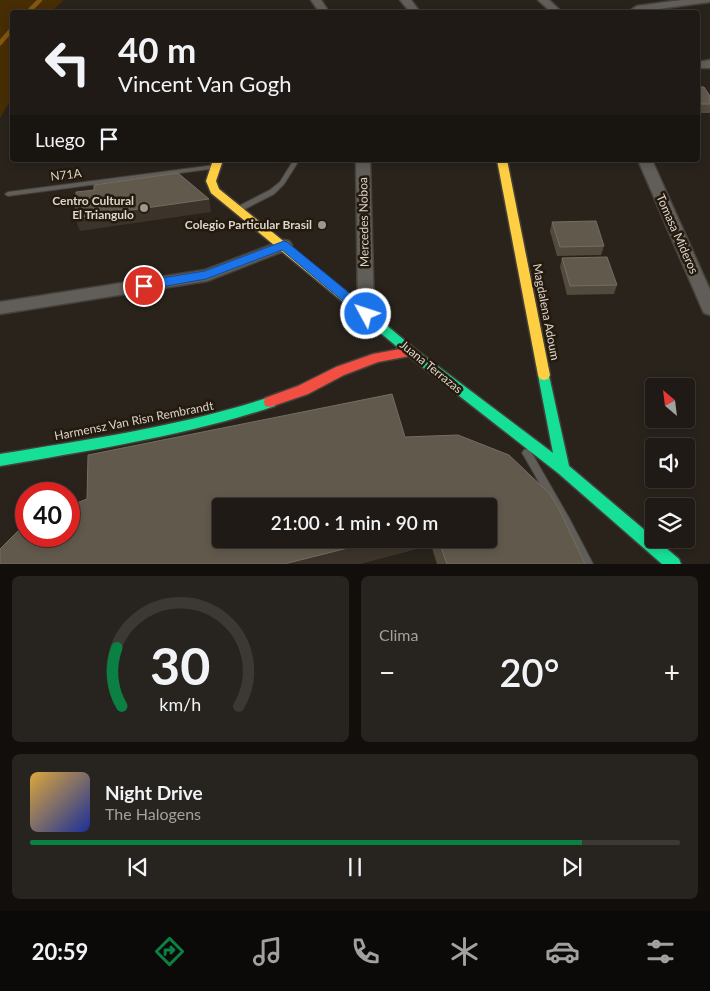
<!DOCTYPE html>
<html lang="es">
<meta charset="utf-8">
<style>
body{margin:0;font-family:Lato,sans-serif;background:#27231e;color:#f1f3f6;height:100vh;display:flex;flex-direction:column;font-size:19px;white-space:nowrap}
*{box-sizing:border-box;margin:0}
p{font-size:16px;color:#a1a1a0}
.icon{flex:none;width:28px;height:28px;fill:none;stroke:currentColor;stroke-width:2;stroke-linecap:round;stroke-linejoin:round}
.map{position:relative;height:564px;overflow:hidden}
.details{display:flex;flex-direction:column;gap:12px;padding:12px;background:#110e0c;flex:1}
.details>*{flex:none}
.top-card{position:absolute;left:10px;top:10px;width:690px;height:152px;border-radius:5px;box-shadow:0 2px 8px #0003,0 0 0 1px #3c3834;background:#1f1a15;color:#f1f3f6;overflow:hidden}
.needle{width:32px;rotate:332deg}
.buttons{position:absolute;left:645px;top:378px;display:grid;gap:10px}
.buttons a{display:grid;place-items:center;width:50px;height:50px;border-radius:5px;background:#1f1a15;box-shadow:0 2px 8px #0003,0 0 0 1px #3c3834;font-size:25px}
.speed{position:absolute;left:15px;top:482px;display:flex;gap:10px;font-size:25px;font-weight:700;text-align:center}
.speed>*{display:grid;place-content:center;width:65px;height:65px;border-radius:50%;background:#1f1a15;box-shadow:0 2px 8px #0003,0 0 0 1px #3c3834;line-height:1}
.speed .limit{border:8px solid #d22;background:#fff;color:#111}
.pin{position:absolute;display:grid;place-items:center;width:42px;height:42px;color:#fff;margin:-21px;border:2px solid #fff;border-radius:50%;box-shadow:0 1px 5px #0007}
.me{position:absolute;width:55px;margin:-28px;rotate:310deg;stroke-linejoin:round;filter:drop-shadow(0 0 4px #0008)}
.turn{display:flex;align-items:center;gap:18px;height:105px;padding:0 25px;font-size:22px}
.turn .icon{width:65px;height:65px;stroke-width:2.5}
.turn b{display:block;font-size:35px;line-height:42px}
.then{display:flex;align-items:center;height:48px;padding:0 25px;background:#0003;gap:10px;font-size:19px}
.big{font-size:38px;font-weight:600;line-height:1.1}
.details .card{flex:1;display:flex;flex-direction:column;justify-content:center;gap:8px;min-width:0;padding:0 18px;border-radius:8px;background:#27231e}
.details .dial{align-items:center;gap:0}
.dial svg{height:130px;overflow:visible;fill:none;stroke:#3c3834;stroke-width:7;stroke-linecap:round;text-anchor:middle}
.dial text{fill:#f1f3f6;stroke:none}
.song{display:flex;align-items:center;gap:15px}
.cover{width:60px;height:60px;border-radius:8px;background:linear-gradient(135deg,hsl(40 70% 55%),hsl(230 70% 35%))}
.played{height:5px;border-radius:2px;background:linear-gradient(90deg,#0b8043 85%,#3c3834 85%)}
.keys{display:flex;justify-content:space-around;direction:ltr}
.heat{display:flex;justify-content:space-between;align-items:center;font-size:28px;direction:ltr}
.details .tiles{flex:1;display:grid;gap:12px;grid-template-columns:1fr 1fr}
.card:last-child{grid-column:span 2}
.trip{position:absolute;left:212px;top:498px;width:285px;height:50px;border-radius:5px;background:#1f1a15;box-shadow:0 2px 8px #0003,0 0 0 1px #3c3834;font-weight:600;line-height:50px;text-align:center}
.dock{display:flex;height:80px;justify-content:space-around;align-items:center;background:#0c0a08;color:#a1a1a0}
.dock .icon{width:35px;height:35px}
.dock .current{color:#0b8043}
.dock b{font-size:22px;color:#f1f3f6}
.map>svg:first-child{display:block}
.green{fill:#472d04}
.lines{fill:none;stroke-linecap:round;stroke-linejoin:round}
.stream{stroke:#815711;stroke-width:4.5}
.lane-casing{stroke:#45413b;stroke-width:2}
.street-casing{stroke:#45413b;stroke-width:3}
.fast-casing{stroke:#45413b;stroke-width:3}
.slow-casing{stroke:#45413b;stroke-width:3}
.jam-casing{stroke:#45413b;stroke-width:3}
.lane{fill:#615d58;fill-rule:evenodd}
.street{fill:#615d58;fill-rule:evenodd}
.fast{fill:#16e098;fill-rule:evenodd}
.slow{fill:#ffcf43;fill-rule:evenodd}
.jam{fill:#f24e42;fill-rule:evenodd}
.wall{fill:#534a3e;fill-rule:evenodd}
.shaded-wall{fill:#3c342a}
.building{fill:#62594d;stroke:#756d61}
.route{fill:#1a73e8;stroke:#114b97}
.poi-dot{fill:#9d978e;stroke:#241a0e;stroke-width:2}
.labels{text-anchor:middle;stroke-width:5;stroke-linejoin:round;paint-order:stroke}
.street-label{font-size:12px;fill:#dbd5cc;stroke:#241a0e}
.poi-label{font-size:12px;font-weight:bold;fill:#dbd5cc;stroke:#241a0e;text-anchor:end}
</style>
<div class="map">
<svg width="710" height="564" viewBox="0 0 710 564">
<rect width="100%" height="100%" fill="#29231c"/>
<!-- green -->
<path class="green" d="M0,0H64L51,12H12V98L0,118Z"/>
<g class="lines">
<!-- stream -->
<g class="stream">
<path d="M28,12L40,0"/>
<path d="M0,43L12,29"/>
</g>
<defs>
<g id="lane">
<path d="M295,160L298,162L284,184L274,194L241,211H237L236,209L237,207L270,190L280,182L293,161Z"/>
<path d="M215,165L218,167L217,168L8,196L5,194L8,192Z"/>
<path d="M527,449L530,450L569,518L593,564H582L563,524L524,456L522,453L524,450Z"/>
</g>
<g id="street">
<path d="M311,0H321L329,12H319Z"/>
<path d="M400,0H411L420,12H410Z"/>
<path d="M538,0H549L562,12H551Z"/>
<path d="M682,0H710V2L637,12L632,9L637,6Z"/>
<path d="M710,60V68H698V62Z"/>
<path d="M356,160H370L374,313L372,317L366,319L360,317L358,313Z"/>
<path d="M638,160H652L710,290V315L704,313L702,309Z"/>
<path d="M284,240L289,241L292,245L289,249L207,281L0,314V302L205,270Z"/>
</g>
<g id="fast">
<path d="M346,294L350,295L415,349L553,453L538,375L540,371L544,370L548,371L569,466L679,559L681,564H662L558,473L407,355L342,301L340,298L342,295Z"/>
<path d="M270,397L275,398L276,402L275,406C185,436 93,450 0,466V454C91,439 182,426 270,397Z"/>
</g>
<g id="slow">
<path d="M213,160H223L216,181L219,189L350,295L352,298L350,301H342L211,193L206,181Z"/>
<path d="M497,160H507L550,375L548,379L544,380L540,379L538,375Z"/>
</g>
<path id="jam" d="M411,347L415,349L417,352L415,355L378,362L344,375L308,394L270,407L265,406L264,402L265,398L298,386L336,367L373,354Z"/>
</defs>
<!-- lane casing -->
<use href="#lane" class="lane-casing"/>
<!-- street casing -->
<use href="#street" class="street-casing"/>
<!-- fast casing -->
<use href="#fast" class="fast-casing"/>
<!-- slow casing -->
<use href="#slow" class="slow-casing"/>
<!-- jam casing -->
<use href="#jam" class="jam-casing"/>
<!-- lane -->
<use href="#lane" class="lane"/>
<!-- street -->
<use href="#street" class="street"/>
<!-- fast -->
<use href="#fast" class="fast"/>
<!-- slow -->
<use href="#slow" class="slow"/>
<!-- jam -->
<use href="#jam" class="jam"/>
</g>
<!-- wall -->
<g class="wall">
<path d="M698,87L710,96V113H698Z"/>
<path d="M552,222L604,246L601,255L557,256L550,231Z"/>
<path d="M562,258L617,285L614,294L567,295L560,267Z"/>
<path d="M405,437L585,564H437L431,545L359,564H0ZM489,506V539H221Z"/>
</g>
<!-- shaded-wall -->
<g class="shaded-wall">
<path d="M209,199L211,212L80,231L75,218Z"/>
<path d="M384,539H432L431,545L359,564H284Z"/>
</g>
<!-- building -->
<g class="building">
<path d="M698,87H704L710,96V104H698Z"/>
<path d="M178,173L209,199L75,218L76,192L94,190V185Z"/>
<path d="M596,221L604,246L560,247L552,222Z"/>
<path d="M607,257L617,285L570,286L562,258Z"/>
<path d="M392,394L405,437L458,435L509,455L550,494L560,511L585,564H447L438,539H489V506H221V539H384L284,564H0V549L22,527L26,525V536H69V506L87,499L88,455Z"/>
</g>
<!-- route -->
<path class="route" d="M284,241L287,242L370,310L372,314L370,317H362L282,250L206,279L144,290L138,286L144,281L205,271Z"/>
<!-- markers -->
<g class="poi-dot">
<circle cx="144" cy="208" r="5"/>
<circle cx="322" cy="225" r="5"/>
</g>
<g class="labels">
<!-- street labels -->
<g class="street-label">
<text transform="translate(66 175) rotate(-7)" y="4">N71A</text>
<text transform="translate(364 222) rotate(-91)" y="4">Mercedes Noboa</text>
<text transform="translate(677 234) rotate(66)" y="4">Tomasa Mideros</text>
<text transform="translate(546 312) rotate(79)" y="4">Magdalena Adoum</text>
<text transform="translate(431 367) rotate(39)" y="4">Juana Terrazas</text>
<text transform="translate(134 421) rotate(-11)" y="4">Harmensz Van Risn Rembrandt</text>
</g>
<!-- poi labels -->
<g class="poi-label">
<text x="134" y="205">Centro Cultural<tspan x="134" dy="14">El Triangulo</tspan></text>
<text x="312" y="229">Colegio Particular Brasil</text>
</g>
</g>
</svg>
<div class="buttons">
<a><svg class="needle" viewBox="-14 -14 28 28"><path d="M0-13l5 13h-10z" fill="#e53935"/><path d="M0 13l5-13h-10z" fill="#a1a1a0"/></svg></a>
<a><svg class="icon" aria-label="sound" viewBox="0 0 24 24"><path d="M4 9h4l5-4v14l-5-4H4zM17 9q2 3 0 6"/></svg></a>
<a><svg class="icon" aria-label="layers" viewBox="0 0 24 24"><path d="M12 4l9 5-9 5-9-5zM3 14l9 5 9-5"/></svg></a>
</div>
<div class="speed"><div class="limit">40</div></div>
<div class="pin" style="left:144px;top:286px;background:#d93025"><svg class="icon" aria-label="arrive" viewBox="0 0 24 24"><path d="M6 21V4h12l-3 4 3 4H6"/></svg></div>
<svg class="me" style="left:366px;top:314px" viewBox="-20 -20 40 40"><circle r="17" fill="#1a73e8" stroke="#fff" stroke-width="3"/><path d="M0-11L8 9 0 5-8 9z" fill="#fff"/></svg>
<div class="trip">21:00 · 1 min · 90 m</div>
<div class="top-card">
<div class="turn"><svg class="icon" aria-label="left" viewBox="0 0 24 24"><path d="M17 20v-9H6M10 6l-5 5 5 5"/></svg><div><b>40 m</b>Vincent Van Gogh</div></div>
<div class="then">Luego<svg class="icon" aria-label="arrive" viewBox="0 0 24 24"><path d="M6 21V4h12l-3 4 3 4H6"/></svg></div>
</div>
</div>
<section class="details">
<div class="tiles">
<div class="card dial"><svg viewBox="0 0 100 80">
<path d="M14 69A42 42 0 1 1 86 69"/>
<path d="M14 69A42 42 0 0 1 11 33" stroke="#0b8043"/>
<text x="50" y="56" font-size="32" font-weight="700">30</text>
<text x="50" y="72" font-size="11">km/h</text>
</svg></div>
<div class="card"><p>Clima</p>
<div class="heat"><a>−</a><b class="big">20°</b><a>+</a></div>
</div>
<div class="card">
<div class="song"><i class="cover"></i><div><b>Night Drive</b><p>The Halogens</p></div></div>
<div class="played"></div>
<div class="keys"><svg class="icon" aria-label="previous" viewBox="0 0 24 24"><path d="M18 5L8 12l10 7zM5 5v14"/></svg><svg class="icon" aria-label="pause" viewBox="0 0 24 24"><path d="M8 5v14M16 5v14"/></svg><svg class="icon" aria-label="next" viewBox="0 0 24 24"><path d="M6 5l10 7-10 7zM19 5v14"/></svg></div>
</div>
</div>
</section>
<nav class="dock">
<b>20:59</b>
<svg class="icon current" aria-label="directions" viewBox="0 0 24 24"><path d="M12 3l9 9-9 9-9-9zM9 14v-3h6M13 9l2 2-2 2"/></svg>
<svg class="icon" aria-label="music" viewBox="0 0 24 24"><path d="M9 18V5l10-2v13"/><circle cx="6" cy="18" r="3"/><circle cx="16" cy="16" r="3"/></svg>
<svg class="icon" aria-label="phone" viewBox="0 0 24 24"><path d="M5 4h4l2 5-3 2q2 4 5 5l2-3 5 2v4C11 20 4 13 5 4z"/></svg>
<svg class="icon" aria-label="climate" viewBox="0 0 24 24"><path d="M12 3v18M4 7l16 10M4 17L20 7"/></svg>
<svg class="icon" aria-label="car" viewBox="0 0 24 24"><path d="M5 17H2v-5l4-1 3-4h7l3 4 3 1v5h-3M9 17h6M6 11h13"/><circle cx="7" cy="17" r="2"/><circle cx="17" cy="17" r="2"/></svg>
<svg class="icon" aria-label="filters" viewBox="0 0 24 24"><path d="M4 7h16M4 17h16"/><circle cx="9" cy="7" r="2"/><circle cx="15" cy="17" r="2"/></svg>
</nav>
